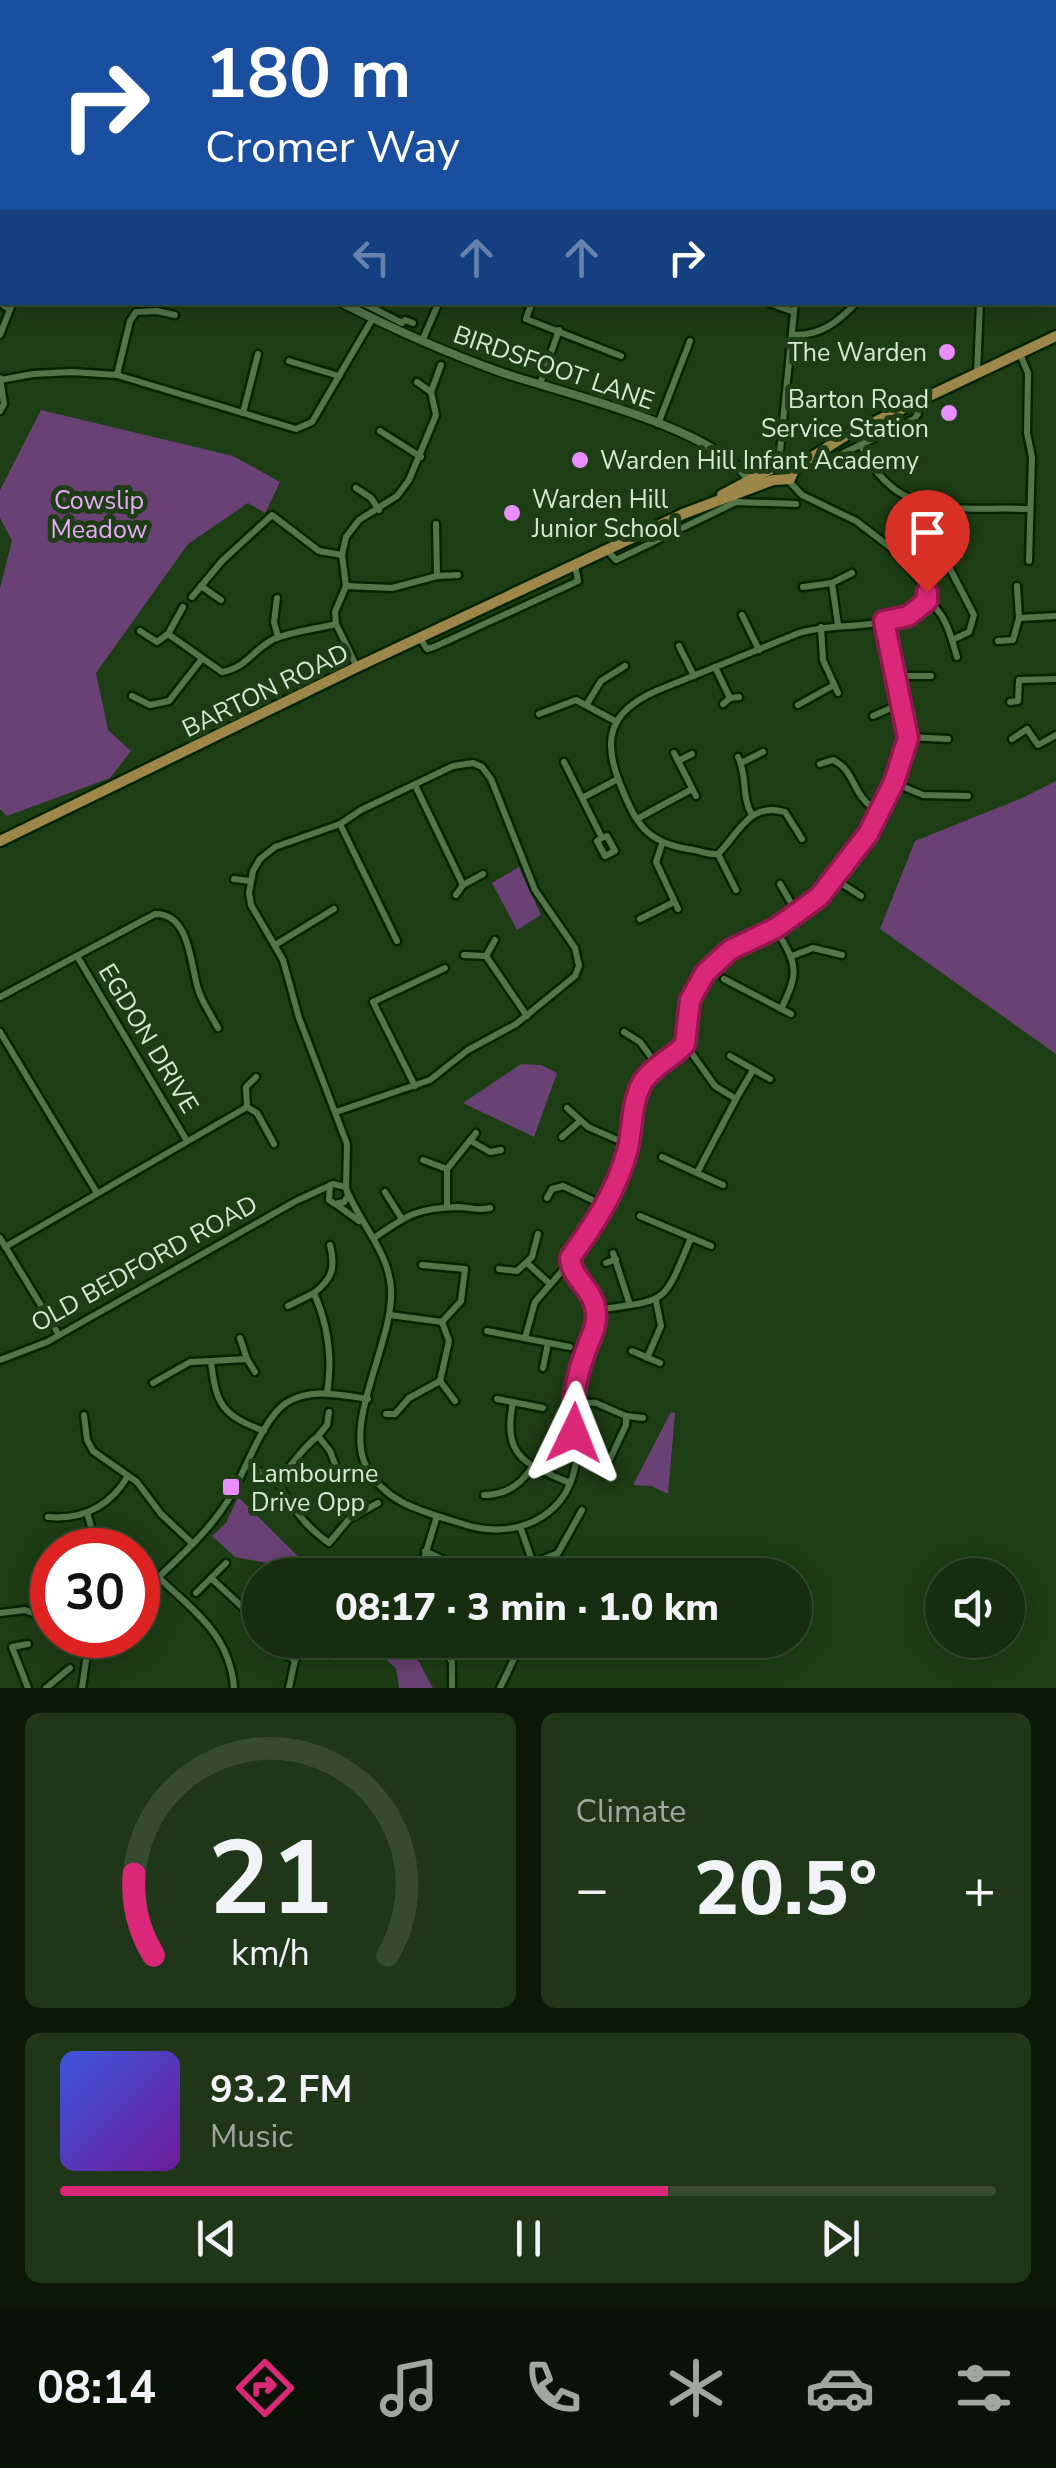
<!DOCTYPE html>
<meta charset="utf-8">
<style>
body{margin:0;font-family:"Nunito Sans",sans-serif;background:#1f3618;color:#f1f3f6;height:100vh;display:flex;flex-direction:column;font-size:38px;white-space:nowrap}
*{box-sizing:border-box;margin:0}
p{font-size:32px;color:#9ea89e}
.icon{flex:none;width:55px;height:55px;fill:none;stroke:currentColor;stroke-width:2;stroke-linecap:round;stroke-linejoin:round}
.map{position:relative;height:1688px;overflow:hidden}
.sheet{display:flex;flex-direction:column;gap:25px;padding:25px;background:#0c1908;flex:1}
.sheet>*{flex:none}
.banner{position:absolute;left:0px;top:0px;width:1058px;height:305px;box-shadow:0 5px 25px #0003,0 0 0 2px #354a2f;background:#1a4fa0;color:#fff;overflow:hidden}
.tools{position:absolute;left:925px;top:1558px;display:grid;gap:20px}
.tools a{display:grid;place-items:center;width:100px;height:100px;border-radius:50%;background:#162e0f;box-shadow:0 5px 25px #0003,0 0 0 2px #354a2f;font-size:50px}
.speed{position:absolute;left:30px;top:1528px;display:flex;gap:20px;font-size:50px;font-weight:700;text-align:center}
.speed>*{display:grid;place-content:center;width:130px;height:130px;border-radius:50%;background:#162e0f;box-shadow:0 5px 25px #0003,0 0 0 2px #354a2f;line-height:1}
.speed .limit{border:15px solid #d22;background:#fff;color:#111}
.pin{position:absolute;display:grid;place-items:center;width:85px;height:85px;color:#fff;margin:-102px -42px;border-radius:50% 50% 50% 0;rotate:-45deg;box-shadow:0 0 10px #0007}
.pin .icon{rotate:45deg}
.me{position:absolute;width:110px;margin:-55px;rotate:2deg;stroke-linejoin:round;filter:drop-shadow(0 0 8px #0008)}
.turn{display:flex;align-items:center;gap:35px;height:210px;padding:0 40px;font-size:45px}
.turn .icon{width:130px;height:130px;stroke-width:2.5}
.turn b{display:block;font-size:70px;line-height:85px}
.lanes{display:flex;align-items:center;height:95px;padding:0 40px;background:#0003;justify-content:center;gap:50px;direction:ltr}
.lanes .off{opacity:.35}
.big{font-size:75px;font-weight:800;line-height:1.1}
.sheet .widget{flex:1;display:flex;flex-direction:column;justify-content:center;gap:15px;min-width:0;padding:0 35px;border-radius:15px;background:#1f3618}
.sheet .dial{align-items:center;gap:0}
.dial svg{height:260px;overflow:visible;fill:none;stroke:#354a2f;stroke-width:7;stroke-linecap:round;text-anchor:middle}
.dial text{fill:#f1f3f6;stroke:none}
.song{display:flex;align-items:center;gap:30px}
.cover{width:120px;height:120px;border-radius:15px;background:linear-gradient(135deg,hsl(230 70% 55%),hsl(280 70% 35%))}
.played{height:10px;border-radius:5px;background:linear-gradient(90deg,#db2777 65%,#354a2f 65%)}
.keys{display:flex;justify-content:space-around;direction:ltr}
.heat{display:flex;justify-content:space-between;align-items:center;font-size:55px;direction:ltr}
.sheet .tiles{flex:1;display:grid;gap:25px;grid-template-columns:1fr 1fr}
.widget:last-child{grid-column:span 2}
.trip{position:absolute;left:242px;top:1558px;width:570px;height:100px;border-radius:50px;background:#162e0f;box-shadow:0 5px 25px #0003,0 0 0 2px #354a2f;font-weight:800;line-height:100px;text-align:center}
.tabs{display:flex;height:160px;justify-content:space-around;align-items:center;background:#091206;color:#9ea89e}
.tabs .icon{width:70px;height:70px}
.tabs .on{color:#db2777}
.tabs b{font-size:45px;color:#f1f3f6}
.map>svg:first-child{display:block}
.green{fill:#6a4174}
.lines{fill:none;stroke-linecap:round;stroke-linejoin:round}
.minor-casing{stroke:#042400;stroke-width:11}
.tertiary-casing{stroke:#042400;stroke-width:12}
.trunk-casing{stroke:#042400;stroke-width:15}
.minor{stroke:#527549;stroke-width:6}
.tertiary{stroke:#527549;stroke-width:8}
.trunk{stroke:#9d864a;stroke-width:10}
.route-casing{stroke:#8e194d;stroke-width:25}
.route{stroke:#db2777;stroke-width:18}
.poi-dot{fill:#e88eff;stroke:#1d3d14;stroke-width:4}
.labels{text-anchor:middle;stroke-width:10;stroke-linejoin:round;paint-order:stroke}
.poi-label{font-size:25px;fill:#d5e9d0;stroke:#1d3d14;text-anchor:start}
.street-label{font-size:25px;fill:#d5e9d0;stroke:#1d3d14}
.park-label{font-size:25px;fill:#eaaafb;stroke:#1d3d14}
</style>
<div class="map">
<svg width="1056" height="1688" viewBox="0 0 1056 1688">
<rect width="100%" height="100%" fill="#1d3d14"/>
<!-- green -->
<g class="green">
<path d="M41,410L233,456L280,482L265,513L248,503L188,544L96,673L108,730L131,751L110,778L7,816L0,809V588L12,541L0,518V490Z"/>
<path d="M1056,781V1054L880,929L915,841L1020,799Z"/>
<path d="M519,867L541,915L517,930L492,883Z"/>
<path d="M521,1064L541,1065L557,1073L534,1137L463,1103Z"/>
<path d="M671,1412L675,1413L668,1494L651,1486L633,1485Z"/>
<path d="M238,1497L316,1574L324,1575H292L277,1565L235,1557L212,1536L226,1523Z"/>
<path d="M363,1640H398L419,1662L433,1688H399L396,1668Z"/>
</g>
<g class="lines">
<defs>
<g id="minor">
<path d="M314,0L318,2"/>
<path d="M441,0L445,2"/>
<path d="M256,2L258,0"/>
<path d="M600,2L602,0"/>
<path d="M1055,9L1056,10"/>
<path d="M1055,65L1056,66"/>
<path d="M0,90L2,91"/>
<path d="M1055,182L1056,174"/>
<path d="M361,302L402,323L405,320L413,323"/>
<path d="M532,302L526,319L621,356"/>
<path d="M767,302L794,312"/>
<path d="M0,303L9,309"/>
<path d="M0,335L13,302"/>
<path d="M792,335C821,336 838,322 857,302"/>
<path d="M422,341L439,302"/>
<path d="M1020,354L1028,373L1027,433L1032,457L1029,561"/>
<path d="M289,361L339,376"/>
<path d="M977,373L980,302"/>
<path d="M117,375L130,321L136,312L157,311L175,315"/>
<path d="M0,380L33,374L72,372L117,375L296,429L312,422L373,318"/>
<path d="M417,382L431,392"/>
<path d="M540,384L559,330"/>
<path d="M0,411L4,404L0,378"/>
<path d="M243,413L258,354"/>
<path d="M658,424L690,341"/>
<path d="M380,431L421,457"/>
<path d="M861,445C896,523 958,506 1030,509"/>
<path d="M827,461L914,419L918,414L915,404"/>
<path d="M782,463L780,451L795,302"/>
<path d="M788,480L802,495L856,521L890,547L924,586L927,601C946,612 951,638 957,657"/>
<path d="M356,488L371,498L379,510"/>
<path d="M607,550L616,560L736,502L796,504"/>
<path d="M946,561L974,615L969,632L952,640"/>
<path d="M437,576L458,575"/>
<path d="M832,583L838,625"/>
<path d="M201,586L221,600"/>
<path d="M346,586L392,588L437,576L436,524"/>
<path d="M803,587L832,583L852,573"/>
<path d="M192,597L222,561L272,515L319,551L342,555"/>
<path d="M277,598L274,622L278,637"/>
<path d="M742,615L759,650"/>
<path d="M1019,618L1056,616"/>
<path d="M821,627L823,660L838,693"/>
<path d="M140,631L157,642L168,634L222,672C248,667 252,650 274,639C293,631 316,629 336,624"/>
<path d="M168,634L183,607"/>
<path d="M420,638L427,649L434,647L578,581L575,565"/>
<path d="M998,641L1013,640L1019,618L1017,586"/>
<path d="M679,646L694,676"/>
<path d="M357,667L336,624L335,612L346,586L342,555L346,537L359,520L397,496L409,480L436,415L431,392L441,365"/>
<path d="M715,667L730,698"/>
<path d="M896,676H931"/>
<path d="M132,696L150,705L169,701L201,660"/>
<path d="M1010,702L1018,701L1019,680L1056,679"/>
<path d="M587,704L601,681L625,666"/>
<path d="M723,704L730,698L739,697"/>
<path d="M798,705L834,685"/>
<path d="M539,714L576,700L617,722"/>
<path d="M873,716L902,703"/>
<path d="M908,737L948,739"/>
<path d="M1012,739L1027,729L1038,745L1056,735"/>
<path d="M674,753L696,796"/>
<path d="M738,757C748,777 741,797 752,815"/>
<path d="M678,761L692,754"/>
<path d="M564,762L602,838L607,836L615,851L605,856L597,841L602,838"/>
<path d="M741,763L763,752"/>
<path d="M820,764L833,760C857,771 851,798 880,812"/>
<path d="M894,783L923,795L968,796"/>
<path d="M415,785L463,885"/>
<path d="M584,797L618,779"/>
<path d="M637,819L692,789"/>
<path d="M340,824L397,941"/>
<path d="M662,844L656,862L678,909"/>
<path d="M718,854C707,855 699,850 688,849C645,842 636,823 620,784C602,739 609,712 656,691L799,633C839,620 897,634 927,601"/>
<path d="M718,854C738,835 749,801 785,812L802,839"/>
<path d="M718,854L736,890"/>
<path d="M234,879L250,881"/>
<path d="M835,879L861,896"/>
<path d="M780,884L798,915"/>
<path d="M456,895L463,885L483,874"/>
<path d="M640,919L674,902"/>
<path d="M775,928C797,964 800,971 781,1009"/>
<path d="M275,945L334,909"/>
<path d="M464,955L486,956L495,940"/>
<path d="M77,956L187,1141"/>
<path d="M486,956L527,1016"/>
<path d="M792,956L813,948L842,955"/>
<path d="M724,979L791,1014"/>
<path d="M0,997L155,914C191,913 190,967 199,992C204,1005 212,1017 218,1028"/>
<path d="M0,1032L97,1193"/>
<path d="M624,1032L640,1042L657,1065"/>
<path d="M685,1044L715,1086L736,1099L698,1171"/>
<path d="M730,1056L770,1079"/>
<path d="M415,1086L373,1002L445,968"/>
<path d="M736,1099L753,1070"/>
<path d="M247,1107L257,1113L274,1144"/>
<path d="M247,1107L246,1087L256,1077"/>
<path d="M567,1108L588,1127L629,1145"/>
<path d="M336,1112L430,1080L468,1050L516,1024L575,976L579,966L575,948L535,890L491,779L482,767L473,763L453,766L361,810L340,824L275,847L260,859L253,871L249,893L251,905L283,960L299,1018L347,1144L346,1187"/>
<path d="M562,1137L580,1121"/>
<path d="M471,1141L490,1152L501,1150"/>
<path d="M662,1157L723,1185"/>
<path d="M423,1160L447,1169"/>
<path d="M385,1192L402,1219"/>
<path d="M348,1193C362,1226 389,1253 391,1289C394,1342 342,1422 367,1468C387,1505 426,1512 463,1524C510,1540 565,1521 575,1467C581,1439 570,1412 576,1384C580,1360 599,1335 596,1311C594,1289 570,1277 570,1258C596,1223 617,1191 628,1148C633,1125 631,1100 645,1080C656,1064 673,1058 685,1044C690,1024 685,1005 696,986C719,949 760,940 794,917C842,885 900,798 908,741C911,719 890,647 884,621"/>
<path d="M547,1198L552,1189L563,1186L607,1207"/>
<path d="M337,1205L359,1221"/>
<path d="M447,1207V1169L476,1133"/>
<path d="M640,1216L711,1246"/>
<path d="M0,1238L59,1335"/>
<path d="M374,1238C406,1216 416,1208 457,1207C469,1207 478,1211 490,1208"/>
<path d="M5,1247L247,1107"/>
<path d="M613,1253L630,1305"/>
<path d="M606,1263L616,1259"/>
<path d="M528,1264L550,1284"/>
<path d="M499,1269L517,1271L532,1257L538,1234"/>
<path d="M288,1306L314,1293"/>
<path d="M596,1310C669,1299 662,1307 691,1238"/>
<path d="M390,1315L442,1322L461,1301L465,1269L422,1265"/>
<path d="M487,1331L570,1347"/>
<path d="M240,1338L247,1359"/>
<path d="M525,1338L535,1302L569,1263"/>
<path d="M632,1351L660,1363"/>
<path d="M647,1358L661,1326L656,1301"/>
<path d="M0,1360L47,1342L296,1201L333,1184L346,1187L348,1196L344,1202L335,1204L329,1200L330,1185"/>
<path d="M211,1361L247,1359L255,1372"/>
<path d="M543,1368L548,1343"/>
<path d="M440,1381L455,1401"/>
<path d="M153,1383L190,1362L211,1361C216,1405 222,1415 264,1431"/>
<path d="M327,1393C333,1358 328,1325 314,1293C332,1279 336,1268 330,1245"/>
<path d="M497,1399L543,1408"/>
<path d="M513,1402C502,1457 525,1464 570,1483"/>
<path d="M573,1402L596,1403L626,1416V1425L610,1459"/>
<path d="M386,1414H395L409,1398L440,1381L449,1341L442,1322"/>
<path d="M84,1415L87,1440L93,1451L137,1482L161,1514L192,1543"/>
<path d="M626,1416L643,1418"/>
<path d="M318,1436L327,1425L329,1412"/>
<path d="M248,1466L277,1480C289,1505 306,1527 329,1543L349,1519L378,1503"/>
<path d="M277,1480C293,1465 301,1449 318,1436L330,1451L341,1480"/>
<path d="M484,1495C506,1495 521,1485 532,1467"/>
<path d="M87,1512L94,1538L105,1550"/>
<path d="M48,1517C83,1520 110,1506 128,1476"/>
<path d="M521,1529L537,1575"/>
<path d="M425,1551L446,1561"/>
<path d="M226,1563L211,1578L252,1616"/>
<path d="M534,1563L558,1553L582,1510"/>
<path d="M419,1575L437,1516"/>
<path d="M158,1577C194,1611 230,1635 234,1688"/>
<path d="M196,1593L211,1578"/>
<path d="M138,1597C168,1567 204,1538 227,1502C244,1476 261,1420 286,1403C311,1387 340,1395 368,1399"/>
<path d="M260,1607L252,1616L260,1628"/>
<path d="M0,1613L25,1610L52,1620"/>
<path d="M40,1613L52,1585"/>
<path d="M80,1635L93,1642"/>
<path d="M268,1640L272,1647L295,1660"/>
<path d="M311,1640L329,1655"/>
<path d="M440,1640L452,1662V1688"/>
<path d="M28,1688L12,1647L28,1644"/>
<path d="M46,1688L70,1668"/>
<path d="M82,1688L87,1654L100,1635"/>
<path d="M289,1688L295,1660L310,1640"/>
<path d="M500,1688L523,1640"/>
</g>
<g id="tertiary">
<path d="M752,0L756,2"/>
<path d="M1055,111L1056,112"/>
<path d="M0,170H2"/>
<path d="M340,302C393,329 447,353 503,373C563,393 715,428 748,479"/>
</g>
<g id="trunk">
<path d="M722,495L782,463H790L795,468"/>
<path d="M0,841L357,667L683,514L773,480L790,479L795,468L845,436L1056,336"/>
</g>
</defs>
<!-- minor casing -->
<use href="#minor" class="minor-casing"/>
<!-- tertiary casing -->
<use href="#tertiary" class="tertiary-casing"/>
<!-- trunk casing -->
<use href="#trunk" class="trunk-casing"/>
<!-- minor -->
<use href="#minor" class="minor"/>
<!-- tertiary -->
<use href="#tertiary" class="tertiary"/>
<!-- trunk -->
<use href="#trunk" class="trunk"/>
</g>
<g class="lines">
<defs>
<path id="route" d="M574,1433C571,1405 575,1379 585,1353C589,1340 597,1328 596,1315C596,1290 571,1279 570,1258C595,1223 617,1191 628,1148C633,1126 631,1100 644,1080C656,1064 673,1058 685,1044L690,1000L705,973L730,950L776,928L819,897L868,834L894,782L908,738L884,621L908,616L927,601V592"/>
</defs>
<!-- route casing -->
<use href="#route" class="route-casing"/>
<!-- route -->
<use href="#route" class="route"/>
</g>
<!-- markers -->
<g class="poi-dot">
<circle cx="947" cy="352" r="10"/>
<circle cx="949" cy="413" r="10"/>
<circle cx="580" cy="460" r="10"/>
<circle cx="512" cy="513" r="10"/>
<rect x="221" y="1477" width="20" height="20" rx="5"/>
</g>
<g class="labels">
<!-- poi labels -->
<g class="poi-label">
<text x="927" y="361" text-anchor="end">The Warden</text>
<text x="929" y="408" text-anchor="end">Barton Road<tspan x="929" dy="29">Service Station</tspan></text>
<text x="600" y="469">Warden Hill Infant Academy</text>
<text x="532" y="508">Warden Hill<tspan x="532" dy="29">Junior School</tspan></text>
<text x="251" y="1482">Lambourne<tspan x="251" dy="29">Drive Opp</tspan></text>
</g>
<!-- street labels -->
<g class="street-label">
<text transform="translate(554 367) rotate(19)" y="9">BIRDSFOOT LANE</text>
<text transform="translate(265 690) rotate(-26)" y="9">BARTON ROAD</text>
<text transform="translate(149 1038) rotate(59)" y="9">EGDON DRIVE</text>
<text transform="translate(144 1263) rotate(-29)" y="9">OLD BEDFORD ROAD</text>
</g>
<!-- park labels -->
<g class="park-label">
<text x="99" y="509">Cowslip<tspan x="99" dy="29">Meadow</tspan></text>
</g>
</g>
</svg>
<div class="tools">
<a><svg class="icon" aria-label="sound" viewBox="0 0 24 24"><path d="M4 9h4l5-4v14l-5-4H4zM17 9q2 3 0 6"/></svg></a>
</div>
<div class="speed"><div class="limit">30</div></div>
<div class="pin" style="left:927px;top:592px;background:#d93025"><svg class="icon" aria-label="arrive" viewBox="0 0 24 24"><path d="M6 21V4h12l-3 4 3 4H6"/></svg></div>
<svg class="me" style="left:574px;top:1433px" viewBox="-20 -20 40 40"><path d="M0-17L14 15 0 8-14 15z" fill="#db2777" stroke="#fff" stroke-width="4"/></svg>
<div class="trip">08:17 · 3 min · 1.0 km</div>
<div class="banner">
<div class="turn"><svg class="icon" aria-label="right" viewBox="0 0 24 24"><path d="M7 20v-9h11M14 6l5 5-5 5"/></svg><div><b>180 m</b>Cromer Way</div></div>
<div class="lanes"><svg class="icon off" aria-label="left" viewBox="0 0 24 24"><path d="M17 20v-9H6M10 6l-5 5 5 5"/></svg><svg class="icon off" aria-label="ahead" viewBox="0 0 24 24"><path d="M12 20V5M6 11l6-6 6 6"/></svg><svg class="icon off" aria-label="ahead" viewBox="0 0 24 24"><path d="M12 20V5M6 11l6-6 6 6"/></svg><svg class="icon" aria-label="right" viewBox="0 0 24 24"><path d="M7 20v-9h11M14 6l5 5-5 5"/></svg></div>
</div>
</div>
<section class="sheet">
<div class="tiles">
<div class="widget dial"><svg viewBox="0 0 100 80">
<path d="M14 69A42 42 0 1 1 86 69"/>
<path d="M14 69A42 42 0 0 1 8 44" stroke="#db2777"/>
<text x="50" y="56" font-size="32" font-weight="700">21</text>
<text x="50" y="72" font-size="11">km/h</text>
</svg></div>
<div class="widget"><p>Climate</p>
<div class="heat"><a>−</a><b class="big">20.5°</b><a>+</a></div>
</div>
<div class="widget">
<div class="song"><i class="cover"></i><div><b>93.2 FM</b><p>Music</p></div></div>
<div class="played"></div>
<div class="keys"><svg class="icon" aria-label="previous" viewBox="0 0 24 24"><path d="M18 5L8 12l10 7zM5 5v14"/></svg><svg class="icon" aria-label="pause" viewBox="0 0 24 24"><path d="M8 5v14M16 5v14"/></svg><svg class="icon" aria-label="next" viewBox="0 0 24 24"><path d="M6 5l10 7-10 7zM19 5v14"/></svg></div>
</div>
</div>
</section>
<nav class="tabs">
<b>08:14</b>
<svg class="icon on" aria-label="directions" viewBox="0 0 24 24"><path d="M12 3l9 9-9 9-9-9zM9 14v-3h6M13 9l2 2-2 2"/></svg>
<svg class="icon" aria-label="music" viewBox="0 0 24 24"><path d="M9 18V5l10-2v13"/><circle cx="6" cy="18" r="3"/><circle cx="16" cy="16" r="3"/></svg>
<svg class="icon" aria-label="phone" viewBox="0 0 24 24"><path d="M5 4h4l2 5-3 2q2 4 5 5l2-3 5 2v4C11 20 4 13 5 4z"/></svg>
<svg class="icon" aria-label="climate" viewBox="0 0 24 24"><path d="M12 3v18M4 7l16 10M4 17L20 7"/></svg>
<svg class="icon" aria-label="car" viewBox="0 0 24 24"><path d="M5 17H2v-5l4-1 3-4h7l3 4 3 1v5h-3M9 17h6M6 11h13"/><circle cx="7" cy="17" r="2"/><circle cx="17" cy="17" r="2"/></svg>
<svg class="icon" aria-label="filters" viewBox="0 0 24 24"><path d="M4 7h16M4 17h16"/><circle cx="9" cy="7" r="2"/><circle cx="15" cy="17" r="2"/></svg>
</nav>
